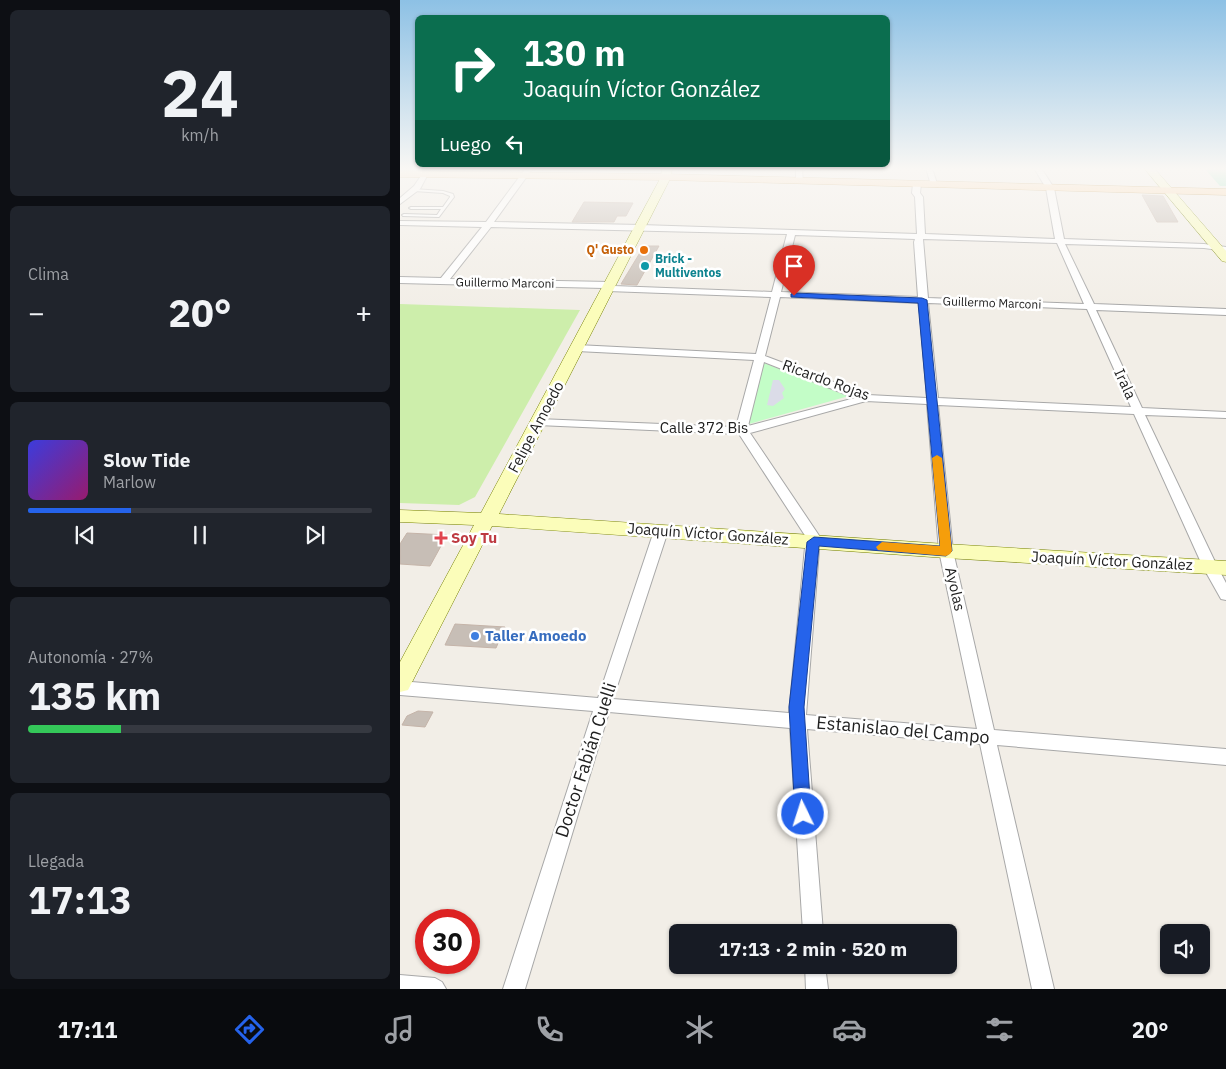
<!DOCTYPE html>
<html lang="es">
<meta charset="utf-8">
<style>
body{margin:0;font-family:"IBM Plex Sans",sans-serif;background:#20242c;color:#f1f3f6;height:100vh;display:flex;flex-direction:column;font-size:19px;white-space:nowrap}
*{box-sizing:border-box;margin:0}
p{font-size:16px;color:#9ea1a6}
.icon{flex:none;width:28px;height:28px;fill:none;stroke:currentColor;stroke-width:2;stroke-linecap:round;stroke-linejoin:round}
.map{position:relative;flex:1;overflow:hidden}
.side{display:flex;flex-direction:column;gap:10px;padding:10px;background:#0d0f14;width:400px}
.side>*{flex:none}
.hud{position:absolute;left:15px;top:15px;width:475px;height:152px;border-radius:8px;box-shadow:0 1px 4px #0004;background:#0b6e4f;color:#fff;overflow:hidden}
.controls{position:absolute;left:760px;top:924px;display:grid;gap:10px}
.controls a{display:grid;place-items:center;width:50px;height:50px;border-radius:8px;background:#171b24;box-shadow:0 1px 4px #0004;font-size:25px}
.speed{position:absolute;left:15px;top:909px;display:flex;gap:10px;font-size:25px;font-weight:700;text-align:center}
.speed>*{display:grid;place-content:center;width:65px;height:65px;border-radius:50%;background:#171b24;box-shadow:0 1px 4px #0004;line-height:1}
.speed .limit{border:8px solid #d22;background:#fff;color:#111}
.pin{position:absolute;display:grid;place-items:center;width:42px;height:42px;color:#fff;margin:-51px -21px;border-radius:50% 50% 50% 0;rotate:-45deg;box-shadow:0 0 5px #0007}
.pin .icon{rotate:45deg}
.me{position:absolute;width:55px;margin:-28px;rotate:356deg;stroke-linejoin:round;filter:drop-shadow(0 0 4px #0008)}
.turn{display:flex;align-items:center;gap:18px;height:105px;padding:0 25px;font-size:22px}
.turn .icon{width:65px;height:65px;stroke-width:2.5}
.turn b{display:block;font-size:35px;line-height:42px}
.then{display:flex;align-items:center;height:48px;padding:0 25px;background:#0003;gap:10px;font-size:19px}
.big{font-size:38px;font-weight:700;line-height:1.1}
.side .card{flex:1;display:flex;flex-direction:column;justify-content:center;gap:8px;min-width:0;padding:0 18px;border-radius:8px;background:#20242c}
.side .dial{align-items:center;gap:0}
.dial b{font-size:65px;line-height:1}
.song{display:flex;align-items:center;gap:15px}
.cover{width:60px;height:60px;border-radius:8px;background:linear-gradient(135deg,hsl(240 70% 55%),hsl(320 70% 35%))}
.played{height:5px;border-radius:2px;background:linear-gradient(90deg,#2563eb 30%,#363941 30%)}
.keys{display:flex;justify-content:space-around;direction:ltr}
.heat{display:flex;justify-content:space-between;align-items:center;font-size:28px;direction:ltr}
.charge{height:8px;border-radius:4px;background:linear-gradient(90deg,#34c759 27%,#363941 0)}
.trip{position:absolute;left:269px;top:924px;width:288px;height:50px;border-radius:8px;background:#171b24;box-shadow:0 1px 4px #0004;font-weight:700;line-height:50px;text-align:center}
.tab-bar{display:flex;height:80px;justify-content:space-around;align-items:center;background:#090b0e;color:#9ea1a6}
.tab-bar .icon{width:35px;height:35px}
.tab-bar .active{color:#2563eb}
.tab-bar b{font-size:22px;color:#f1f3f6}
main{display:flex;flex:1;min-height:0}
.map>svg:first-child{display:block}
.grass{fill:#cdeeab}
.park{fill:#c3fdc7}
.pitch{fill:#82e5bc}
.plaza{fill:#dbdce8}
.building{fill:#c7beb6;stroke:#c5b4a9}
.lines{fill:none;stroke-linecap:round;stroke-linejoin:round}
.lane-casing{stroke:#a8a8a8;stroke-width:2}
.street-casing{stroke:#a8a8a8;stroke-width:2}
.secondary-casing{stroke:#758000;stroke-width:1}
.primary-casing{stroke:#9e6600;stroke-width:1}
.lane{fill:#fff;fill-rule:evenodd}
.street{fill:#fff;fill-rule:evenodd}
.secondary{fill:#fbfdba;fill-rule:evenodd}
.primary{fill:#ffd39f;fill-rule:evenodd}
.route{fill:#2563eb;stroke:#184099}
.slow{fill:#f59e0b}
.food-dot{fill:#e8710a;stroke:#fff;stroke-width:2}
.culture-dot{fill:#0f9aa8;stroke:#fff;stroke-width:2}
.health-dot{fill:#e0444e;stroke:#fff;stroke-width:2}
.shop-dot{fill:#3f7fe0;stroke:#fff;stroke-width:2}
.labels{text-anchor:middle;stroke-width:5;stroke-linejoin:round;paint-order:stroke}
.far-food-label{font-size:12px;font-weight:bold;fill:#c56008;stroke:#fff;text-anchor:end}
.far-culture-label{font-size:12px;font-weight:bold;fill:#0d838f;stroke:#fff;text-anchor:start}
.far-street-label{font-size:12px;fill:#212121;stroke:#fff}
.street-label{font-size:15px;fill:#212121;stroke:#fff}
.health-label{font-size:15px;font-weight:bold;fill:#be3a42;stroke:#fff;text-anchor:start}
.shop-label{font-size:15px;font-weight:bold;fill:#366cbe;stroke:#fff;text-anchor:start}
.near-street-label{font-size:18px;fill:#212121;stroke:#fff}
</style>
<main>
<section class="side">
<div class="card dial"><b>24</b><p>km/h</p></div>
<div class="card"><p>Clima</p>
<div class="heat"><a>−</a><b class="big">20°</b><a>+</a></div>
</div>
<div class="card">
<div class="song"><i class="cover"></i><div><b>Slow Tide</b><p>Marlow</p></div></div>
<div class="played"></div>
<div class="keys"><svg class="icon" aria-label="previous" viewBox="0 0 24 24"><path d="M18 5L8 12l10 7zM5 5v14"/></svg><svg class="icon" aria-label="pause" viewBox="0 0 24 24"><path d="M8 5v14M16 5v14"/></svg><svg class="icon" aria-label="next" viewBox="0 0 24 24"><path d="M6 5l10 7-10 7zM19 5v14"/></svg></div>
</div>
<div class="card"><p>Autonomía · 27%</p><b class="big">135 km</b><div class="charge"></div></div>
<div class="card"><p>Llegada</p><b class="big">17:13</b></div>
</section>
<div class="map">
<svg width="826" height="989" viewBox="0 0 826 989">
<rect width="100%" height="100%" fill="#f2eee7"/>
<!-- grass -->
<path class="grass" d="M0,304L180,310L75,497L59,505L0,503Z"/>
<!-- park -->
<path class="park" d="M364,363L449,396L349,424Z"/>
<!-- pitch -->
<path class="pitch" d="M804,168H826V186H820Z"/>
<!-- plaza -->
<path class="plaza" d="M373,380H379L385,389L382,393L384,398L373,406L367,405Z"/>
<!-- building -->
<g class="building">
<path d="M742,195L763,196L778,222H757Z"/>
<path d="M184,202L233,203L226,216H217L214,222H172Z"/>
<path d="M244,246H259L237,285L221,284Z"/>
<path d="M7,533L47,535L30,566L0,564V544Z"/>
<path d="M55,624L105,627L96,648L45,645Z"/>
<path d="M18,711L33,712L25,727L2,725L7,716Z"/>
</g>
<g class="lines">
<defs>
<path id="lane" d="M13,189L43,191L53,194L54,197L39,217L3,216L2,215L4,214L37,215L41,209H11L9,208L11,207H43L50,197V196L43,193L14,191L12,190Z"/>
<g id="street">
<path d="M126,168H133L94,222L241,225L517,234L515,197L512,193L513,184L517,182L521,184L520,193L523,197L525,234L655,239L646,188L634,168H641L654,188L664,239L804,244L826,247V251L804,248L665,244L694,304L826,309V315L696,310L742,408L826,412V418L745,415L817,566L826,583V600L821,599L803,567L734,414L538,405L553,551L594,730L826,749V765L597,745L654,989H632L580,744L407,729L423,932H403L390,728L209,712L125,989H103L193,711L0,695V681L198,698L254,531L256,528H266L268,531L213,699L389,713L406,537L339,434L138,425L132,422L138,419L336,427L354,360L177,351L172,348L177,345L356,354L371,297L208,291L204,288L0,283V277L41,278L82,227L0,225V221L86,222ZM91,227L387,234L372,292L214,286L210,282L50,279ZM395,235L515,239L514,242L518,297L381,292ZM523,239L657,243L684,304L528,298ZM380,297L519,303L527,398L468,395L365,356ZM528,303L687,309L731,407L538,398ZM364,362L455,398L348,426ZM466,401L527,404L539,551L577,729L406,715L420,537L350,433Z"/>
<path d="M396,168H402L403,183L396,181Z"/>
<path d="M526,168H532L538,187L531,185Z"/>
<path d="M23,173L28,174L20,189L0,204V198L14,186Z"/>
<path d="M405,965H425L428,989H406Z"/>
<path d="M0,975L35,978L42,982L46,989H0Z"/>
</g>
<g id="secondary">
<path d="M262,168H272L271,177L99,514L546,544L826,561V575L546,558L92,526L8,690L0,692V662L74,525L0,522V510L81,513L261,177Z"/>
<path d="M744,168H754L826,251V262L822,261Z"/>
</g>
<path id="primary" d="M0,171L266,174L826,189V195L266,180L0,177Z"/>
</defs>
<!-- lane casing -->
<use href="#lane" class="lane-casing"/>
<!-- street casing -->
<use href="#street" class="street-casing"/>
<!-- secondary casing -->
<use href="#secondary" class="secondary-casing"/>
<!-- primary casing -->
<use href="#primary" class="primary-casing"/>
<!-- lane -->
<use href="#lane" class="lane"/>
<!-- street -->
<use href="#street" class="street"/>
<!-- secondary -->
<use href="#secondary" class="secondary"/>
<!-- primary -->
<use href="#primary" class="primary"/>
</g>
<!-- sky -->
<linearGradient id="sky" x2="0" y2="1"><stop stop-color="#8dc1e5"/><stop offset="0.55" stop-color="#f9f7f4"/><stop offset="1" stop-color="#f9f7f4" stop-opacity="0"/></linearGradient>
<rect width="826" height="307" fill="url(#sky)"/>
<!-- route -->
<path class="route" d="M394,293L522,298L527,300L552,551L546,556L419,546L404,707L411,814L409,820L403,822L397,820L395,814L389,707L407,542L414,537L540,546L518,303L391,297V294Z"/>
<!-- slow -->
<path class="slow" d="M537,455L542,458L552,551L550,554L546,556L478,550L476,547L482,542L540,546L532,458Z"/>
<!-- markers -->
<circle class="food-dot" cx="244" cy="250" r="5"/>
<circle class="culture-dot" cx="245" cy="266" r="5"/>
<path class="health-dot" d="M38.5 530.5h5v5h5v5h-5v5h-5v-5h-5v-5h5z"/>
<circle class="shop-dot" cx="75" cy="636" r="5"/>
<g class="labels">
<!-- far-food labels -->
<g class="far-food-label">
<text x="234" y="254">Q' Gusto</text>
</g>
<!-- far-culture labels -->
<g class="far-culture-label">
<text x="255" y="263">Brick -<tspan x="255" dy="14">Multiventos</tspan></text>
</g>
<!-- far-street labels -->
<g class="far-street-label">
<text transform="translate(105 283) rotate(1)" y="4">Guillermo Marconi</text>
<text transform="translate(592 303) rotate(2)" y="4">Guillermo Marconi</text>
</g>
<!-- street labels -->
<g class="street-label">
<text transform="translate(426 380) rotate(20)" y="5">Ricardo Rojas</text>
<text transform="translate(725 384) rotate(65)" y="5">Irala</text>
<text transform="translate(136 427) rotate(-62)" y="5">Felipe Amoedo</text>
<text x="304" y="433">Calle 372 Bis</text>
<text transform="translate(308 534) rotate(4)" y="5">Joaquín Víctor González</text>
<text transform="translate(712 561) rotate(3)" y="5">Joaquín Víctor González</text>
<text transform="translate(555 589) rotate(77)" y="5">Ayolas</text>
</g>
<!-- health labels -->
<g class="health-label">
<text x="51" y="543">Soy Tu</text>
</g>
<!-- shop labels -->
<g class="shop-label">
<text x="85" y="641">Taller Amoedo</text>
</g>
<!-- near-street labels -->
<g class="near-street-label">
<text transform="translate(503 730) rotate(5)" y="6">Estanislao del Campo</text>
<text transform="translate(186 760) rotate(-72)" y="6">Doctor Fabián Cuelli</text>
</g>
</g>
</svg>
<div class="controls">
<a><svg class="icon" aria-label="sound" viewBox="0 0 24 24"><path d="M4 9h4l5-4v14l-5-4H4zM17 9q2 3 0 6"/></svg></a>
</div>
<div class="speed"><div class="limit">30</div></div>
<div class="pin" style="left:394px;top:296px;background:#d93025"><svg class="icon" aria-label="arrive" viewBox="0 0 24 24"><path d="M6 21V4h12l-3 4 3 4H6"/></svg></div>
<svg class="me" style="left:403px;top:814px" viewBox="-20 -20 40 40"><circle r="17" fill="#2563eb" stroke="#fff" stroke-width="3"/><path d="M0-11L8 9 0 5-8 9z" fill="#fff"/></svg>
<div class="trip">17:13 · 2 min · 520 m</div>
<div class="hud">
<div class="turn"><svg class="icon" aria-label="right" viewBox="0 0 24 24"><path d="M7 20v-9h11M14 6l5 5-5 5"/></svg><div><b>130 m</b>Joaquín Víctor González</div></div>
<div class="then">Luego<svg class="icon" aria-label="left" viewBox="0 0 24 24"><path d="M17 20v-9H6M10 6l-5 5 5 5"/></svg></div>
</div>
</div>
</main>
<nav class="tab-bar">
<b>17:11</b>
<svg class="icon active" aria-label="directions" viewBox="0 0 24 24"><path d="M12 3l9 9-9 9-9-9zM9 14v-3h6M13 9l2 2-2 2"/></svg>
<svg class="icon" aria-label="music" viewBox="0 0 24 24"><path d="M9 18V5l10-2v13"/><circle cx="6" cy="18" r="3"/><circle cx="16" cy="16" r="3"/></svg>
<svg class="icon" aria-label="phone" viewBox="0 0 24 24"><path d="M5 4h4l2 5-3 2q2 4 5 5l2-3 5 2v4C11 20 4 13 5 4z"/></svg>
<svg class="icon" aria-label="climate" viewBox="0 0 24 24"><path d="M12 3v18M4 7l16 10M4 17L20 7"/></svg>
<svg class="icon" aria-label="car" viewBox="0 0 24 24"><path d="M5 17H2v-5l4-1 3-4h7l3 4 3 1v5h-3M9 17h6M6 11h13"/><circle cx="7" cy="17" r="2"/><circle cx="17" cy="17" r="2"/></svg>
<svg class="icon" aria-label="filters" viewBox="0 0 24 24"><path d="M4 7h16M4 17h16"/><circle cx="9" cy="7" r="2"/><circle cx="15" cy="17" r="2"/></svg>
<b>20°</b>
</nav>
